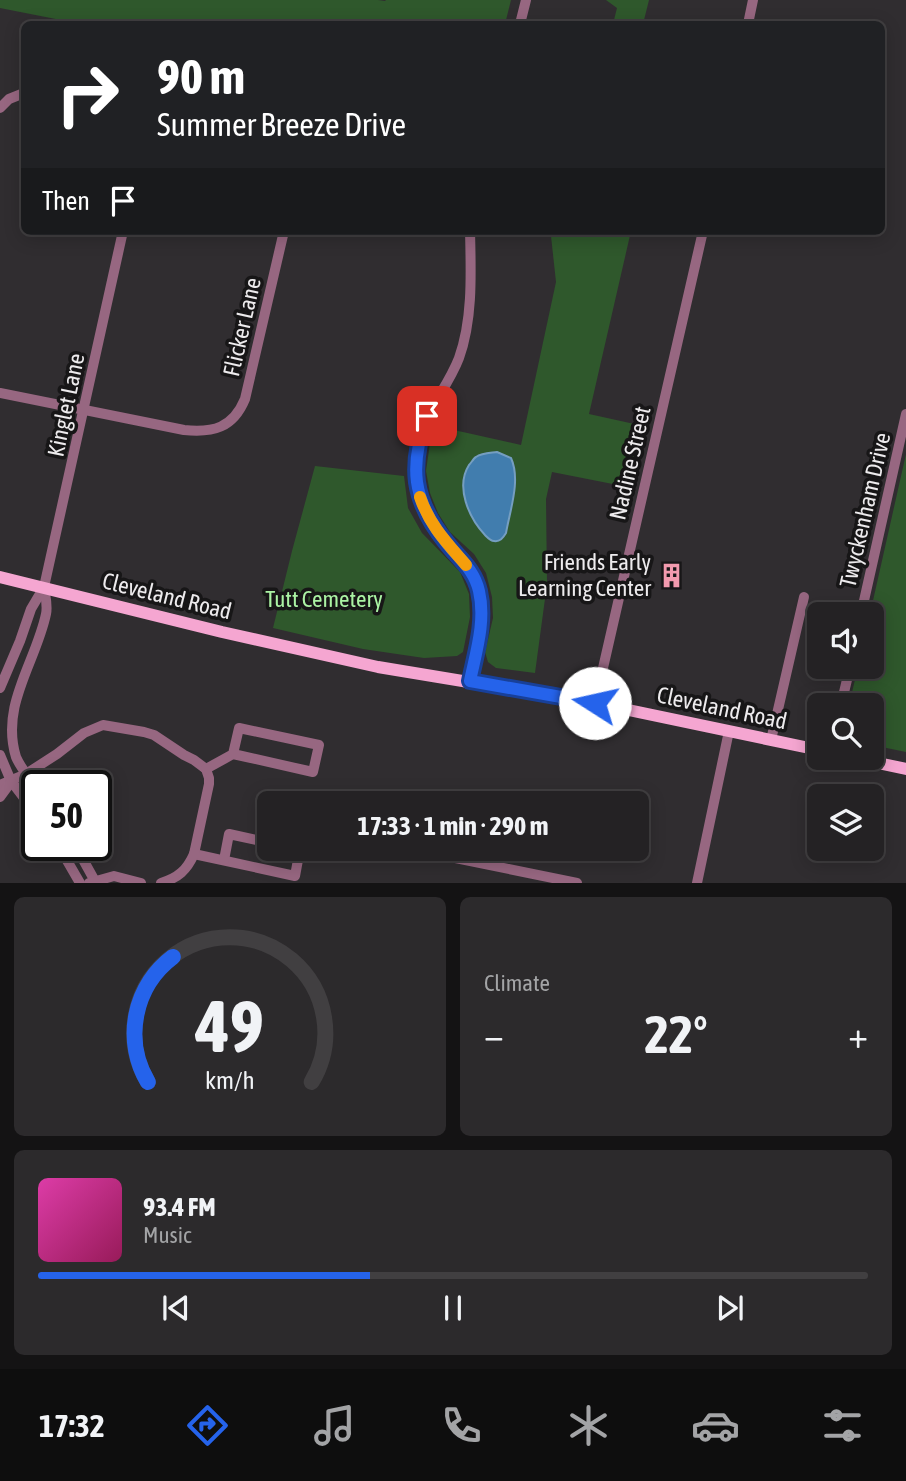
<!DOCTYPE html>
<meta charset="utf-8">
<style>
body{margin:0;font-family:"Asap Condensed",sans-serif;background:#2c2a2c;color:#f1f3f6;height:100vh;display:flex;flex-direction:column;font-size:26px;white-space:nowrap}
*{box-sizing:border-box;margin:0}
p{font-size:23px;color:#a3a4a6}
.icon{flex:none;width:38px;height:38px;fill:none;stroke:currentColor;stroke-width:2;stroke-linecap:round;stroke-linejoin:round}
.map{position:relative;height:883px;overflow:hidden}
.panel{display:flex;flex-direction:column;gap:14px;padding:14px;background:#141314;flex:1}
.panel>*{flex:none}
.guide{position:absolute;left:21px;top:21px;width:864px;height:214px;border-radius:10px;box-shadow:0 4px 18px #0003,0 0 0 2px #413f41;background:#202124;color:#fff;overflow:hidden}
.tools{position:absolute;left:807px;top:602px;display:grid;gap:14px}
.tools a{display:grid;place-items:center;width:77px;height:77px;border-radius:10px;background:#242224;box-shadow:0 4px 18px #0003,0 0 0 2px #413f41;font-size:35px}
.speed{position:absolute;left:21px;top:770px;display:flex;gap:14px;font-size:35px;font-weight:700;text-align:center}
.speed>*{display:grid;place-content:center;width:91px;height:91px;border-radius:50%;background:#242224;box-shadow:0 4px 18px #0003,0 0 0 2px #413f41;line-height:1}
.speed .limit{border:4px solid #111;border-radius:10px;background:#fff;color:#111}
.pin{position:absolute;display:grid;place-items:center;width:60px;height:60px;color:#fff;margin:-30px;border-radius:14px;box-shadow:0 4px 10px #0006}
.me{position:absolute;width:77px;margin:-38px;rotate:280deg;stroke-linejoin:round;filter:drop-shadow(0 0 5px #0008)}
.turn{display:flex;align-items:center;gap:24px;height:147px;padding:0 21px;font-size:32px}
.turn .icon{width:91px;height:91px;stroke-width:2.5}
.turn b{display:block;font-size:49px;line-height:60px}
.then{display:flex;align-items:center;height:66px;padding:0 21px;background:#0003;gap:14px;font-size:26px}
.big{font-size:52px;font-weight:700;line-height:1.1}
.panel .widget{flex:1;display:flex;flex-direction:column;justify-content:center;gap:10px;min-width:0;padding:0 24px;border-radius:10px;background:#2c2a2c}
.panel .dial{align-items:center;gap:0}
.dial svg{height:182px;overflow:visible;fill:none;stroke:#413f41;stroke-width:7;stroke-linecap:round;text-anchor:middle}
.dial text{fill:#f1f3f6;stroke:none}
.song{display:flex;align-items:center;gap:21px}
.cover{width:84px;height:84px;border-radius:10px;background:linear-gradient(135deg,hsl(320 70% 55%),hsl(330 70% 35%))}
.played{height:7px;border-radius:4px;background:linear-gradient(90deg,#2563eb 40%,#413f41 40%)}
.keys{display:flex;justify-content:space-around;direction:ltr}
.heat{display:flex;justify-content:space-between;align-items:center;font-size:38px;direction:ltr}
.panel .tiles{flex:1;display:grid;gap:14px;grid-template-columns:1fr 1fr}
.widget:last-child{grid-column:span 2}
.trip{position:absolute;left:257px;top:791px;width:392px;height:70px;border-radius:10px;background:#242224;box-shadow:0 4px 18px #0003,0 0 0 2px #413f41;font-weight:700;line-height:70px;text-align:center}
.dock{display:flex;height:112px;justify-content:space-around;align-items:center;background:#0e0e0e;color:#a3a4a6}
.dock .icon{width:49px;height:49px}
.dock .active{color:#2563eb}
.dock b{font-size:32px;color:#f1f3f6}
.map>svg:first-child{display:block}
.green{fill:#2f582c;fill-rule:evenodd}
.water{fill:#417dae;stroke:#759ec1;stroke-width:2}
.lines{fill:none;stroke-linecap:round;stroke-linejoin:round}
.minor{stroke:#976781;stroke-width:10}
.major{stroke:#f5a6d1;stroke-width:12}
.route-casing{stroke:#184099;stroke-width:18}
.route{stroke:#2563eb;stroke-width:12}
.slow{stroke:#f59e0b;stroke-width:12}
.labels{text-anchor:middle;stroke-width:7;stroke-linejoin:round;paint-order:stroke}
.street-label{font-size:23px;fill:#edebed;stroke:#171617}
.poi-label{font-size:23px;fill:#edebed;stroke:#171617;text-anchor:end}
.park-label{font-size:23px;fill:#abf3a4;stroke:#171617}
</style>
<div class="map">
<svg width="906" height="883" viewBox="0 0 906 883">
<rect width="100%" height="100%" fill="#302d30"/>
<!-- green -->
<g class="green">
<path d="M0,0H378L385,1L386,0H511L505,24H81L0,8Z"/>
<path d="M606,0H649L643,24H613L617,8Z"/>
<path d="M552,231H631L589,414L648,427L633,488L552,472L546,499L547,584L535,673L496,668L488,662L485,652L493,618L492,597L486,573L474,554L450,532L438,513L430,493L426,471L430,443L436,426L521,445L556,282L551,236ZM515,480L506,533L491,541L478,527L465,503Z"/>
<path d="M906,454V752L872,745V705H849L858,667H872V614H870Z"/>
<path d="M315,466L404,476L408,508L422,533L460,572L469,594L470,617L463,652L457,656L424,658L363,649L273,628L292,551Z"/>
</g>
<!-- water -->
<path class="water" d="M497,452L511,458C521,480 510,510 506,533C503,538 500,542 494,541C490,541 488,538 485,535C469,518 455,487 469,465C471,463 474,458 476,457C482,453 491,453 497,452Z"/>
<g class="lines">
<!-- minor -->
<g class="minor">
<path d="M520,24L526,0"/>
<path d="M748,24L753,0"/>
<path d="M0,108L9,99L24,93"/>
<path d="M0,393L184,430C213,433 233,428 245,399L284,231"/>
<path d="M861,614L906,414"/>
<path d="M470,682C476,648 493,604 472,572C465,562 455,553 447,544C434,529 421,508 417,488C412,465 417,435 428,415C438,396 451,379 459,358C473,319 471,273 470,231"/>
<path d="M0,688L20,641L31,609L44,587"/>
<path d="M595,703L703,231"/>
<path d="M841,705L850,667"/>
<path d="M771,740L804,597"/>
<path d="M0,755L11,781L37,815"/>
<path d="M206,769L233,754L239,728L319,745L313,772L233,754"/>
<path d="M0,785L26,774L57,754L84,733L103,725L144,732L154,735L184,755L194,760L206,769"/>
<path d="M37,789C30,778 21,769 16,757C0,705 36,662 46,614C48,605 45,595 44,587L123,231"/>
<path d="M0,797L11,782"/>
<path d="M58,845L80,883"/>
<path d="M75,845L96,883"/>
<path d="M421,851L577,883"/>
<path d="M194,854L295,876L300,849H298"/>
<path d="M224,860L229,834L270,843"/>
<path d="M89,883L114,876L141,883"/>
<path d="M161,883C178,878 187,870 194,854L209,784V778L206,769"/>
<path d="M697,883L729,731"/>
</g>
<!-- major -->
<g class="major">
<path d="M0,577L222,632L378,667L595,703L819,750"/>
<path d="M854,758L906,769"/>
</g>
</g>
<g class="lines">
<defs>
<path id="route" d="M427,416C409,466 412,500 446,542C459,559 474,569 479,591C486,621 476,652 470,681L595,703"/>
</defs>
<!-- route casing -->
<use href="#route" class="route-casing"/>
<!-- route -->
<use href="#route" class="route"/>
<!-- slow -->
<path class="slow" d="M420,497C430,526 447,543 466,565"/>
</g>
<!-- icons -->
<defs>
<symbol id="building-bare" viewBox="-9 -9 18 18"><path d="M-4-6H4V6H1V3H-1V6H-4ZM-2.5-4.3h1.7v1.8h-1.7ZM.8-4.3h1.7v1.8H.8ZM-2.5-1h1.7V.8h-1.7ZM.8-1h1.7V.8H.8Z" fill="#f29aae" stroke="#171617" stroke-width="2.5" paint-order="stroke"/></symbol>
</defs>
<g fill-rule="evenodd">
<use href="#building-bare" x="654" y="558" width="35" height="35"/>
</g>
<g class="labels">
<!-- street labels -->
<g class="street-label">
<text transform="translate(242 327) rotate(-77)" y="8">Flicker Lane</text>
<text transform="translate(66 405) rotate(-78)" y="8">Kinglet Lane</text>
<text transform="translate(630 463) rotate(-77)" y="8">Nadine Street</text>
<text transform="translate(865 510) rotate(-77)" y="8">Twyckenham Drive</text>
<text transform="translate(167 596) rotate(14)" y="8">Cleveland Road</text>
<text transform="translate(722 708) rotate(12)" y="8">Cleveland Road</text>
</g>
<!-- poi labels -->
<g class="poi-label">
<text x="651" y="570">Friends Early<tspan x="651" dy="26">Learning Center</tspan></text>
</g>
<!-- park labels -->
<g class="park-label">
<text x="324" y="607">Tutt Cemetery</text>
</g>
</g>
</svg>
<div class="tools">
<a><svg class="icon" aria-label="sound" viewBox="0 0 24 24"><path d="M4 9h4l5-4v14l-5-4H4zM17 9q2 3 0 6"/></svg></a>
<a><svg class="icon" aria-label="search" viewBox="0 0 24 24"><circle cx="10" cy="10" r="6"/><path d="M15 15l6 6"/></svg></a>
<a><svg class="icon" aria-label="layers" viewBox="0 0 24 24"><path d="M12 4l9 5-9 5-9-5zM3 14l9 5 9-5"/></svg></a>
</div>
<div class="speed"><div class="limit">50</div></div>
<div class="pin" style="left:427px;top:416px;background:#d93025"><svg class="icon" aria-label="arrive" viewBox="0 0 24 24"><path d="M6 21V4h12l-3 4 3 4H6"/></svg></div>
<svg class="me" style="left:595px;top:703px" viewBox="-20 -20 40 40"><circle r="19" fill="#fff"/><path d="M0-13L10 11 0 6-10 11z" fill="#2563eb"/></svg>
<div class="trip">17:33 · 1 min · 290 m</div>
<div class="guide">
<div class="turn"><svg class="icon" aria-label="right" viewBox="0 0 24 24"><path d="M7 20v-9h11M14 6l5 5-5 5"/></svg><div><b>90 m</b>Summer Breeze Drive</div></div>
<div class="then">Then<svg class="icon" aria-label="arrive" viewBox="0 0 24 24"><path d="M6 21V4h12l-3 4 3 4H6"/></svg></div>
</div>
</div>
<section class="panel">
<div class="tiles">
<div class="widget dial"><svg viewBox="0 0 100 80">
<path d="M14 69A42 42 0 1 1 86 69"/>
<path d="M14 69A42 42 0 0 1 25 14" stroke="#2563eb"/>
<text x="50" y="56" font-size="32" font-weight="700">49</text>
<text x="50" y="72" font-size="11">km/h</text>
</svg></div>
<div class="widget"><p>Climate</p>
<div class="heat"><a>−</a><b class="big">22°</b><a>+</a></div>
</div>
<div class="widget">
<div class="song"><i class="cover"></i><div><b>93.4 FM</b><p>Music</p></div></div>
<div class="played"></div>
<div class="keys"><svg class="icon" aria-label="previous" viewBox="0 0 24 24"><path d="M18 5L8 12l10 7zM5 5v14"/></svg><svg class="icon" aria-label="pause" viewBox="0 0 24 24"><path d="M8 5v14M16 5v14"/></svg><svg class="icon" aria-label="next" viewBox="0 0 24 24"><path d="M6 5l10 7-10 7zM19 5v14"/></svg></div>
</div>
</div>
</section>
<nav class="dock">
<b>17:32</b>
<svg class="icon active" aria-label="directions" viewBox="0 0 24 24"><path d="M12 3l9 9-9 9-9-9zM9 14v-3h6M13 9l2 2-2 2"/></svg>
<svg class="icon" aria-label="music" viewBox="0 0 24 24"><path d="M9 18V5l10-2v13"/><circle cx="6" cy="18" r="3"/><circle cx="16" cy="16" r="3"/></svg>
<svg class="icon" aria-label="phone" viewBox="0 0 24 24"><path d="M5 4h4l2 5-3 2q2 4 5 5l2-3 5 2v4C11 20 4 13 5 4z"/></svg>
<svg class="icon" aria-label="climate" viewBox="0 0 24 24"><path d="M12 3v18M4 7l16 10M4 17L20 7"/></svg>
<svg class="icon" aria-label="car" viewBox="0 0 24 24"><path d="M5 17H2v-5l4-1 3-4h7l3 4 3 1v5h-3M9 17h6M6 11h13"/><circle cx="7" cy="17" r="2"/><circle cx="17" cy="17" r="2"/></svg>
<svg class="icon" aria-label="filters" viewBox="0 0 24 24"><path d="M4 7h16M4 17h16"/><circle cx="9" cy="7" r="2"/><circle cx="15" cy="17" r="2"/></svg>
</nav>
